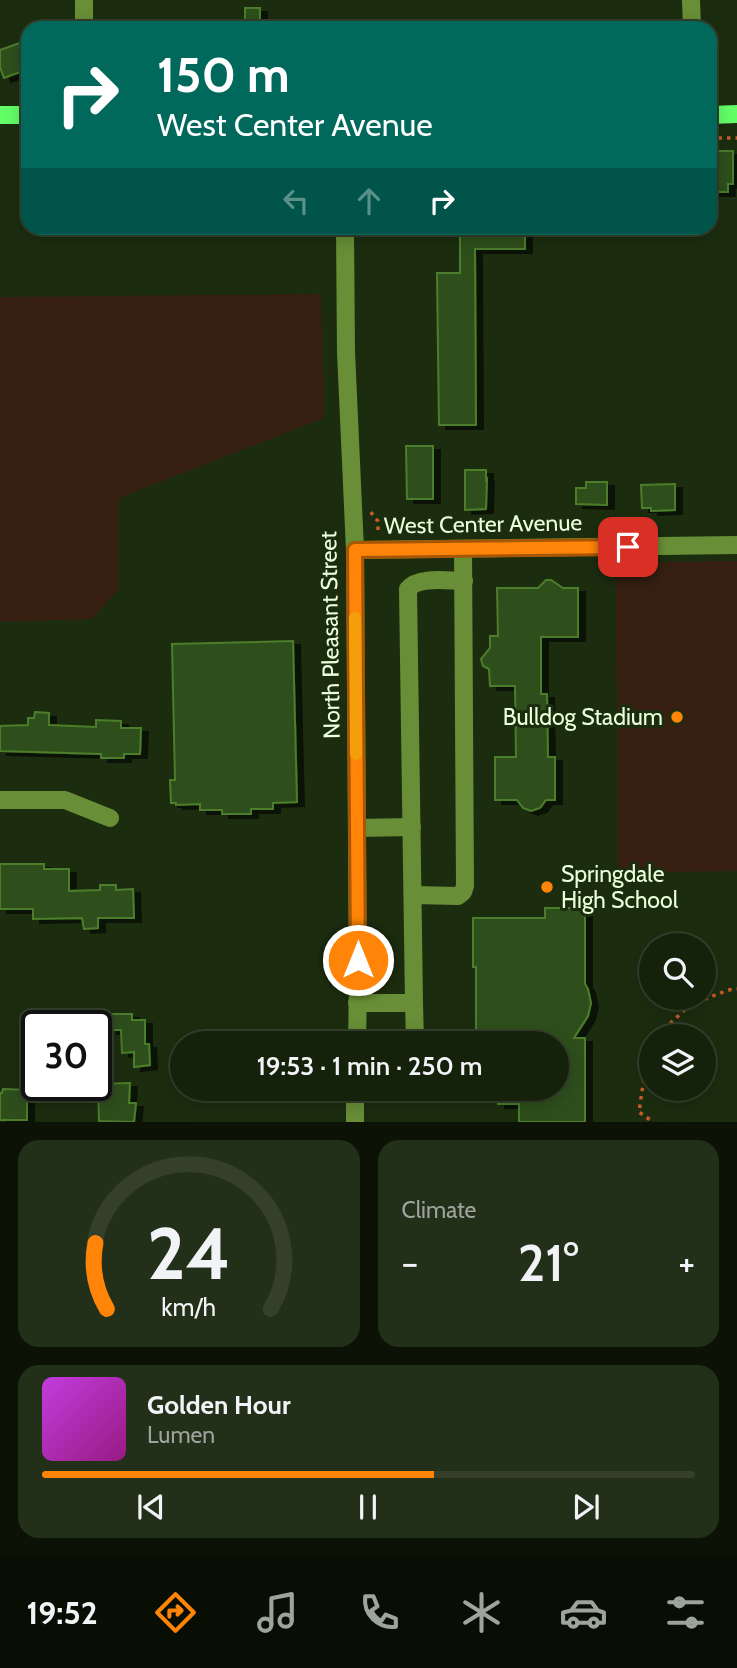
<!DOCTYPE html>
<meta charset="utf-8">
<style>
body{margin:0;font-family:Cabin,sans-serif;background:#222f19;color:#f1f3f6;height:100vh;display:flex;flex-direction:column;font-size:26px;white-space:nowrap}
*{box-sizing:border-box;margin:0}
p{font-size:23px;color:#9da49d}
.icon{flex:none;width:38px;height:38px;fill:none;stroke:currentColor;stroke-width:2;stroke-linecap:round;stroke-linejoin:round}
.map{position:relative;height:1122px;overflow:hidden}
.sheet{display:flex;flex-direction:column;gap:18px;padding:18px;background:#0c1306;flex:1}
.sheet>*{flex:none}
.top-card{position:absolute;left:21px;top:21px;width:696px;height:214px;border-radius:21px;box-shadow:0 4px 18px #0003,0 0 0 2px #343f2c;background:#00695c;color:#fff;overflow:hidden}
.fabs{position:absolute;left:639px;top:933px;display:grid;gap:14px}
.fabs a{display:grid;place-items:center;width:77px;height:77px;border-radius:50%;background:#15220b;box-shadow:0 4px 18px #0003,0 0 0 2px #343f2c;font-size:35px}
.speed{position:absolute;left:21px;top:1010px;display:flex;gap:14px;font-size:35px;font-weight:700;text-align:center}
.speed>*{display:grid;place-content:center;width:91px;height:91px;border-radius:50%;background:#15220b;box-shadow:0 4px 18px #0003,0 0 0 2px #343f2c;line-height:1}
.speed .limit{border:4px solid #111;border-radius:10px;background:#fff;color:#111}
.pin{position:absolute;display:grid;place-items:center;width:60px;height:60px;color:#fff;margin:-30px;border-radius:14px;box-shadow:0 4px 10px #0006}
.me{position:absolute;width:77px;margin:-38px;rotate:0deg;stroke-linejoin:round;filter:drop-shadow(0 0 5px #0008)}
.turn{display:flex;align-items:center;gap:24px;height:147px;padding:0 21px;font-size:32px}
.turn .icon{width:91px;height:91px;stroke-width:2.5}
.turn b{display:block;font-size:49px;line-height:60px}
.lanes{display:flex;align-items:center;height:66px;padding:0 21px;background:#0003;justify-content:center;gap:35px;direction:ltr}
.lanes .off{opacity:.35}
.big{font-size:52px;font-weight:600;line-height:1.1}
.sheet .tile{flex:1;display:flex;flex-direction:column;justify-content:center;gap:10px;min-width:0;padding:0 24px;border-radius:21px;background:#222f19}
.sheet .dial{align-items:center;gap:0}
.dial svg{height:182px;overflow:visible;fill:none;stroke:#343f2c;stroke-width:7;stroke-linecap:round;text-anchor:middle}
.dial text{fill:#f1f3f6;stroke:none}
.song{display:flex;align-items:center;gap:21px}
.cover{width:84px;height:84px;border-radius:10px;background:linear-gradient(135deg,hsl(290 70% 55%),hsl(310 70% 35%))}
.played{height:7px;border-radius:4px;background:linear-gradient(90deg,#ff8407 60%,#343f2c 60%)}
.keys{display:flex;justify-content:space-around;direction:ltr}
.heat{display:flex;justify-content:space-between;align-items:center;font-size:38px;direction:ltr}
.sheet .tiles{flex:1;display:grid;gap:18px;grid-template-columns:1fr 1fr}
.tile:last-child{grid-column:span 2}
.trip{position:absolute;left:170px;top:1031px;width:399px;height:70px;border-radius:35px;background:#15220b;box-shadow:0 4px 18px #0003,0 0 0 2px #343f2c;font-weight:600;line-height:70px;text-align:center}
.menu{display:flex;height:112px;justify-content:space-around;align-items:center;background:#080e04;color:#9da49d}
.menu .icon{width:49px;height:49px}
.menu .selected{color:#ff8407}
.menu b{font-size:32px;color:#f1f3f6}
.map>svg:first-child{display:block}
.green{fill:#372012}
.building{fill:#2f4f1a;stroke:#4b7d2a;stroke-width:2;filter:url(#shadow)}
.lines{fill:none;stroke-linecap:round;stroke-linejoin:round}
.path{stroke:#c75e27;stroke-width:3.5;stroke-dasharray:3.5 5;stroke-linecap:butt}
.minor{stroke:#688f37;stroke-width:18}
.major{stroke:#62ff67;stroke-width:18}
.route-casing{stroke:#a65605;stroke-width:18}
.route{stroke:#ff8407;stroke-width:12}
.slow{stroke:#f59e0b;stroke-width:12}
.poi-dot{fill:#ff8407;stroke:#1c2d0f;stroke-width:2.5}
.labels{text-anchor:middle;stroke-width:6;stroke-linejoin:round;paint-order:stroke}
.street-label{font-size:23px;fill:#ecffdb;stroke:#1c2d0f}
.poi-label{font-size:23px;fill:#ecffdb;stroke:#1c2d0f;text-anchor:end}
</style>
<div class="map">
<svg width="737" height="1122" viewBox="0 0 737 1122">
<defs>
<filter id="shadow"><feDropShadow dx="7" dy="4" stdDeviation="0" flood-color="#0009"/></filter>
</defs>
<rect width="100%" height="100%" fill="#1c2d0f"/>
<!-- green -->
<g class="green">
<path d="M321,294L324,418L119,498L118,590L92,619L0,622V297Z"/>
<path d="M737,561V871L618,873L616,563Z"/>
</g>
<!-- building -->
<g class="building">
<rect x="245" y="8" width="15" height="20"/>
<path d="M28,40V69L4,78L0,67V50Z"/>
<path d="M710,151H733V184H728V192H710Z"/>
<path d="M460,228H525V249H475L476,425H439L437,273H460Z"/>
<path d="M406,446H433V499H407Z"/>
<path d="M465,470H486V480L487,479L486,509L465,510Z"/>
<path d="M586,482H607V505L576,504V488H586Z"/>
<path d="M675,484V510L651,511V508H642L641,485Z"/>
<path d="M546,580H551L563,588H578V637H541V694H547L548,757H555V800H546L540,808L531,811L523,808L517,800H495V757H516L515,686H490L489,669L483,666L481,659L490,648V636H498L497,588H538Z"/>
<path d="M293,641L297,802L273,803V809H251V814H222V810H200V804L176,805V803H171L170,780H175L172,644Z"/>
<path d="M35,712L49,713V725L96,727V720L121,721V728H141L140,754H124V758H101V754L0,751V726L28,725V718H34Z"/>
<path d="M0,864H44V869H69V891L100,890V885H116V890L133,889L134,918H98V928L84,929L82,918L33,919V909H0Z"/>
<path d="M545,908H585V984L588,989L591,1003L588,1016L574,1038H585V1122H519V1104H498V1088H556V1043H476V967H473V918H545Z"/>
<path d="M109,1014H132V1020H145V1044H149L150,1065L134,1067V1052L122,1053L121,1030H110Z"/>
<path d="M130,1083L129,1103H136L134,1122L99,1121L98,1084Z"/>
<path d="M3,1089L27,1090V1120H0V1093H2Z"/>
</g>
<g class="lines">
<!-- path -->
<g class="path">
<path d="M710,138H737"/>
<path d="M371,512L374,517L378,521V533"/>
<path d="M377,938V972"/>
<path d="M659,1036L662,1031L690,1005L728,990L737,989"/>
<path d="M651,1055L645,1070L639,1112L653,1122"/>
</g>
<!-- minor -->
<g class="minor">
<path d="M84,0V28"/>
<path d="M691,0L692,28"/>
<path d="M345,228L346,352L355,550L358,986L357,1043"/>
<path d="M355,550L737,545"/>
<path d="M0,800H65L110,818"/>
<path d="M357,828L412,827"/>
<path d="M414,895L458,896L463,892L465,886L463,549"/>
<path d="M357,1003H414L415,1043"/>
<path d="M414,1003L408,589C418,576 448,581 464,581"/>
<path d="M355,1122V1088"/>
</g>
<!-- major -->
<g class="major">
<path d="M0,115H28"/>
<path d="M710,115L737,114"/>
</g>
</g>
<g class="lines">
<defs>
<path id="route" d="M358,960L355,550L628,547"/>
</defs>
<!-- route casing -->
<use href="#route" class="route-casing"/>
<!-- route -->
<use href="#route" class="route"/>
<!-- slow -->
<path class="slow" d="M355,618L356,754"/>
</g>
<!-- markers -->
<g class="poi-dot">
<circle cx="677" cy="717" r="7"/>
<circle cx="547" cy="887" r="7"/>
</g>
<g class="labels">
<!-- street labels -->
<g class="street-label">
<text transform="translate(483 524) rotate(-1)" y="8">West Center Avenue</text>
<text transform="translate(330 635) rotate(-91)" y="8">North Pleasant Street</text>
</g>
<!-- poi labels -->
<g class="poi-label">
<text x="663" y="725">Bulldog Stadium</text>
<text x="561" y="882" text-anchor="start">Springdale<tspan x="561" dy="26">High School</tspan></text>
</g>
</g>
</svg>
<div class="fabs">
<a><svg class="icon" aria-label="search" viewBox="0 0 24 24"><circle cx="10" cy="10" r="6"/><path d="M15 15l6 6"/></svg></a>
<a><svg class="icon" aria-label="layers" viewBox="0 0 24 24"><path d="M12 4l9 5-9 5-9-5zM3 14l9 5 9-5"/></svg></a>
</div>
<div class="speed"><div class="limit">30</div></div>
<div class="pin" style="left:628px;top:547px;background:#d93025"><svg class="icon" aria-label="arrive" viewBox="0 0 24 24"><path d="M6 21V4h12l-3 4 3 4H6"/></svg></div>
<svg class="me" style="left:358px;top:960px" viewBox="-20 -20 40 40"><circle r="17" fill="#ff8407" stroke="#fff" stroke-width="3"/><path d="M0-11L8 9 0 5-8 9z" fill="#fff"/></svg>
<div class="trip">19:53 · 1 min · 250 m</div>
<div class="top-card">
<div class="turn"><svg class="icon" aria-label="right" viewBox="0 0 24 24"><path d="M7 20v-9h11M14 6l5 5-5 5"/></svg><div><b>150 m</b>West Center Avenue</div></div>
<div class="lanes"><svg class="icon off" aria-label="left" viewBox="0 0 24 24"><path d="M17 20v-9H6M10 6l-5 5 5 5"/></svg><svg class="icon off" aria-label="ahead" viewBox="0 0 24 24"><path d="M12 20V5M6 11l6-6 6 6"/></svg><svg class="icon" aria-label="right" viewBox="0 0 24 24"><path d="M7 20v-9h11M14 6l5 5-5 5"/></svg></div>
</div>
</div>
<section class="sheet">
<div class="tiles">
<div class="tile dial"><svg viewBox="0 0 100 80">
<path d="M14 69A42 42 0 1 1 86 69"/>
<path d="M14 69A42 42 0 0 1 9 40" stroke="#ff8407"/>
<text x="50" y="56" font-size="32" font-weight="700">24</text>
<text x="50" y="72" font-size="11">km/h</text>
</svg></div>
<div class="tile"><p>Climate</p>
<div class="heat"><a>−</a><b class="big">21°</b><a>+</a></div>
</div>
<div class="tile">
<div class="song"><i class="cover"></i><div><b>Golden Hour</b><p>Lumen</p></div></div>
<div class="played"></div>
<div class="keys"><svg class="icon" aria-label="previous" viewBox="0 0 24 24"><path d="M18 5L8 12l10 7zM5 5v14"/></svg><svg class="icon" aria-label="pause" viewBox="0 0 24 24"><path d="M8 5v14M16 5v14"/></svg><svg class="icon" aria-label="next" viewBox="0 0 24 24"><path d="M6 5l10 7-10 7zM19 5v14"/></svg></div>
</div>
</div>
</section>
<nav class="menu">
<b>19:52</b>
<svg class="icon selected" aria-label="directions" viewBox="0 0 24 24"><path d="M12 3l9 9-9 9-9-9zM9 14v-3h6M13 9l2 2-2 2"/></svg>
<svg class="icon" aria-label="music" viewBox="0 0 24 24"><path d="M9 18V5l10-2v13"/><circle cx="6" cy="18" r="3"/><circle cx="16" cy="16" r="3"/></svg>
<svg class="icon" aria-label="phone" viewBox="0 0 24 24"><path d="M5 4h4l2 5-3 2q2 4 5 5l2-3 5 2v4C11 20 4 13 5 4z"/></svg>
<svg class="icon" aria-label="climate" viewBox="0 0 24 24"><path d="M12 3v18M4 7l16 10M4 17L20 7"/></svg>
<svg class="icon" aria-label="car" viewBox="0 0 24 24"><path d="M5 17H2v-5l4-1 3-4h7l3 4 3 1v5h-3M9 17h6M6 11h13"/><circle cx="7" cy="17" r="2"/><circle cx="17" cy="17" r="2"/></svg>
<svg class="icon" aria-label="filters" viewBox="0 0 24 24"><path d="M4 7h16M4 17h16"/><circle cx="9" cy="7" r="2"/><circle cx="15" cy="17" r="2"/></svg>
</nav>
